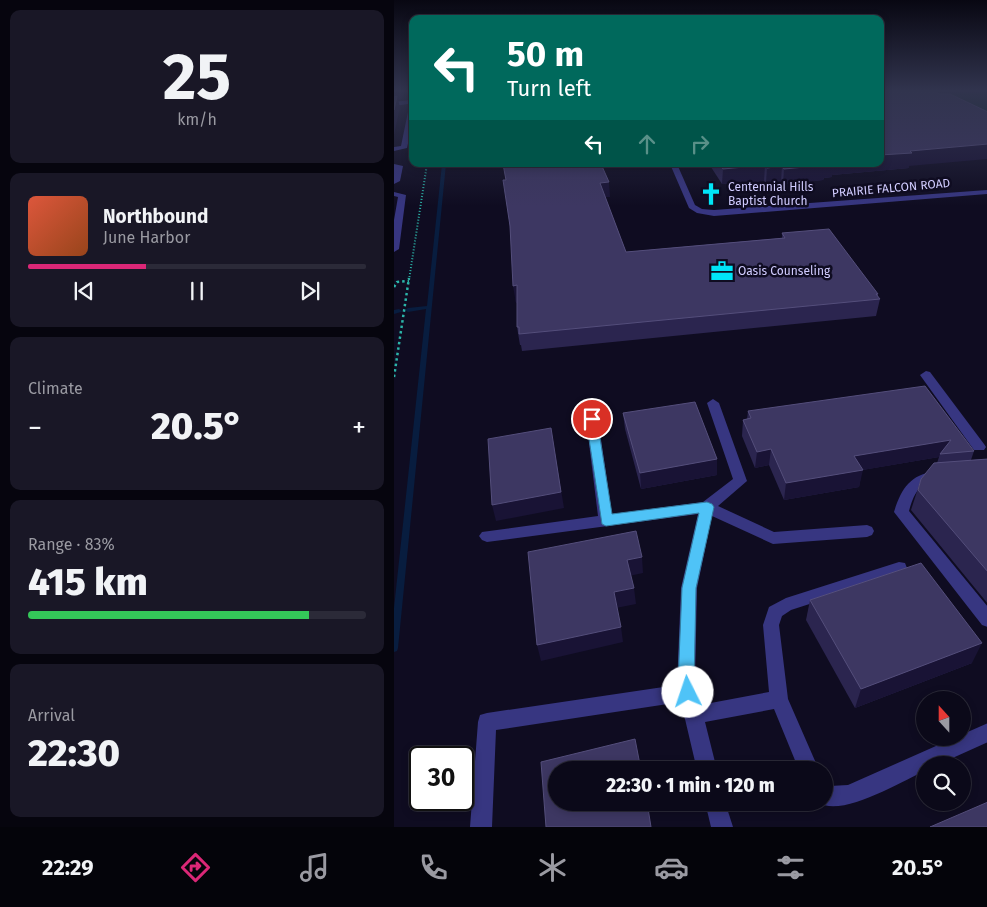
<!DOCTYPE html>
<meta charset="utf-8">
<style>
body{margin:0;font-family:"Fira Sans",sans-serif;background:#191726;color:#f1f3f6;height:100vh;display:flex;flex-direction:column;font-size:19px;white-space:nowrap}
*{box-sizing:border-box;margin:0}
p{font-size:16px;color:#9a9aa2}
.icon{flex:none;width:28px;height:28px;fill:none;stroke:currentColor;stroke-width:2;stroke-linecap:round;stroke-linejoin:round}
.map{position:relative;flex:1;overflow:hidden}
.panel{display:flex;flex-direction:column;gap:10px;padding:10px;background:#06050e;width:394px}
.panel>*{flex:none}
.banner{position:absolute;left:15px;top:15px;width:475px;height:152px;border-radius:10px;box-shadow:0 2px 8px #0003,0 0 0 1px #2b2a38;background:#00695c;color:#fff;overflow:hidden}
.needle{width:32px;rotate:339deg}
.tools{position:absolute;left:522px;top:691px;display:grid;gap:10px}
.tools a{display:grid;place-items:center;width:55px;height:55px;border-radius:50%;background:#0b0919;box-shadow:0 2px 8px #0003,0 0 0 1px #2b2a38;font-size:25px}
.speed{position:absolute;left:15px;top:746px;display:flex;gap:10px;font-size:25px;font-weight:700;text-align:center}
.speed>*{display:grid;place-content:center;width:65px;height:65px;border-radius:50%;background:#0b0919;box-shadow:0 2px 8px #0003,0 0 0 1px #2b2a38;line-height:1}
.speed .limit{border:2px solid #111;border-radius:8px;background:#fff;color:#111}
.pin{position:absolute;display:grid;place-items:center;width:42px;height:42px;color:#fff;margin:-21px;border:2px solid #fff;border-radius:50%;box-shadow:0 1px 5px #0007}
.me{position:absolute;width:55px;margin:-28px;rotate:356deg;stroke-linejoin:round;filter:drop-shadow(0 0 4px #0008)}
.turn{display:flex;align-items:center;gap:18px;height:105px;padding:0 15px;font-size:22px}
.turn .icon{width:65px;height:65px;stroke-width:2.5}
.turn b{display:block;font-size:35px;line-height:42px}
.lanes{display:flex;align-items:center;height:48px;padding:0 15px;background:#0003;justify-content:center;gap:25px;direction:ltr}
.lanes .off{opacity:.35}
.big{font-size:38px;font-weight:800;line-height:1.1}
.panel .card{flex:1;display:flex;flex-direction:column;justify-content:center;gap:8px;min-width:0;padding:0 18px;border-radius:10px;background:#191726}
.panel .dial{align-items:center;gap:0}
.dial b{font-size:65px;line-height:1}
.song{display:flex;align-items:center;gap:15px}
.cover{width:60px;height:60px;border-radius:8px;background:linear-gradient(135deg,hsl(10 70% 55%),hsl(20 70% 35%))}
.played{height:5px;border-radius:2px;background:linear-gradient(90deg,#db2777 35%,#2b2a38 35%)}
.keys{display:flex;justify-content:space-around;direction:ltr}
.heat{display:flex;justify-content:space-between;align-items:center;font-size:28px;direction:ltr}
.charge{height:8px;border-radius:4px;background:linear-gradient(90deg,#34c759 83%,#2b2a38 0)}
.trip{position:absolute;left:154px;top:761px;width:285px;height:50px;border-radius:25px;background:#0b0919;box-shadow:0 2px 8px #0003,0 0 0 1px #2b2a38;font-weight:800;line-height:50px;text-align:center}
.tabs{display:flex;height:80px;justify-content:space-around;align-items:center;background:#04040a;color:#9a9aa2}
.tabs .icon{width:35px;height:35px}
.tabs .selected{color:#db2777}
.tabs b{font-size:22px;color:#f1f3f6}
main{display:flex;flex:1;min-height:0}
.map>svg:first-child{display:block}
.green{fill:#0f2b29}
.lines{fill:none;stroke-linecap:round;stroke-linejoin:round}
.stream{fill:#081d3f;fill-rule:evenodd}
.path-far1{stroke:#2bb5a9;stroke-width:2;stroke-dasharray:1 2;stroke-linecap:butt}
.path{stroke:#2bb5a9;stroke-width:2.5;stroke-dasharray:2.5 3;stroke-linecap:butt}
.minor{fill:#373681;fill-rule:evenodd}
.wall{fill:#2b254f}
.shaded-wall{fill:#191335}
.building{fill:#3d3762;stroke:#544e7b}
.route{fill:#4fc3f7;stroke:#337fa1}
.labels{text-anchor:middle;stroke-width:5;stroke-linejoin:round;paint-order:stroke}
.far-poi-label{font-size:12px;fill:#d1ccff;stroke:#0f0c21;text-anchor:start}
.far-street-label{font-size:12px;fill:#d1ccff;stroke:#0f0c21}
</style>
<main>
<section class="panel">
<div class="card dial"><b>25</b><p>km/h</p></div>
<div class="card">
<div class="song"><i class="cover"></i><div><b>Northbound</b><p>June Harbor</p></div></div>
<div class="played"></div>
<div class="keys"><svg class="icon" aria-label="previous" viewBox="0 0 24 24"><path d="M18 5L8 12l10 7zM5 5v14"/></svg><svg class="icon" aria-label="pause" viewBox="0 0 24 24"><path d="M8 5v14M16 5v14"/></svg><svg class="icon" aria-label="next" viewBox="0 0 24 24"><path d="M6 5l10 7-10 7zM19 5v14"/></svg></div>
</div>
<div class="card"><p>Climate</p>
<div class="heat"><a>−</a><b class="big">20.5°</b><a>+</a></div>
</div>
<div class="card"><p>Range · 83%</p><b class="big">415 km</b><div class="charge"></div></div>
<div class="card"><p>Arrival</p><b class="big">22:30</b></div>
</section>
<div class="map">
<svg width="594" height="827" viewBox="0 0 594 827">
<rect width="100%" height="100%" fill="#0f0c21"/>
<!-- green -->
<path class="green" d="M571,92L593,93V112L554,94Z"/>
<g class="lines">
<!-- stream -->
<g class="stream">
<path d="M48,164H52L4,648L3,651L0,652V608L32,309L14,312L11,310L14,308L33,306Z"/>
<path d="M5,309L8,311L7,312L0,314V310Z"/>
</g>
<!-- path-far1 -->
<path class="path-far1" d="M15,280L33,164"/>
<!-- path -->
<g class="path">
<path d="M0,287L3,282L15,281"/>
<path d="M0,377L15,278"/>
</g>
<!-- minor -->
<g class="minor">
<path d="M16,100L19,102V120L13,148L0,151V147L7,146L15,107L14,104L0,106V102Z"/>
<path d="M0,164L9,166L6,181L0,184Z"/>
<path d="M276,164H283L301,205L308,209L320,210L594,190V194L320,216L303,213L295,208Z"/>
<path d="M0,192L12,195L5,249L0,252V220L4,197L0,196Z"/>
<path d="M532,371L536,372L590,444L592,447L590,450H580L526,375Z"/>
<path d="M319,399L325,403L353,481L324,506L380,532L473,525L478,527L480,531L478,535L473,537L379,544L318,516L303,588L301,683L306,705L375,692L369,625L375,607L392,598L505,562L511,563L513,568L511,573L397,610L388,616L385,625L394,699L425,770H405L380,709L311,722L323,770H303L287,702L102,730L98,827H76L84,722L86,715L93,713L283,685L287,588L304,514L93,542L88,540L85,536L88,532L204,516L192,419L198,415L204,419L218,514L309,502L339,479L313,403Z"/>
<path d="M541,471L546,472L548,476C544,482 539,480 533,483C522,488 518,500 515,511L594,607V627L588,625L500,512C507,489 516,475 541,471Z"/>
<path d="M594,723V742L543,765H531V771C508,781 446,819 424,802H430V784L436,786L454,785L560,738H569V734Z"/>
<path d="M311,802H331L339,827H317Z"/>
</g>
</g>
<!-- wall -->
<g class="wall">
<path d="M315,164H486L515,166V168L438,175V177L430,178L429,180L389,184L387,182L372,183L370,181L328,184Z"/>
<path d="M112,180L216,197H211L232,252L388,238V233L484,294V297L486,299L482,316L128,351L127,345H126L123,327V302L122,303Z"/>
<path d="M354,411L580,451L577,460L594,459V604L517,510L527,479L543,463L545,457L468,470L465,487L390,500L375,465L361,468L348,436L349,420L353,419Z"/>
<path d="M229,413L323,459V475L247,489L231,429Z"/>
<path d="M416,600L578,663L461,708L412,620Z"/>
</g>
<!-- shaded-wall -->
<g class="shaded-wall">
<path d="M0,90H10L8,99L4,100L6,107L0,135Z"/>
<path d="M594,144V159L515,166V168L438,175V177L430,178L429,180L389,184L390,169L429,164H486V155L516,151Z"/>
<path d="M371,165L370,181L328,184L329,169Z"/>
<path d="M388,166L387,182L372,183L373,168Z"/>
<path d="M215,182L216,197H207L206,183Z"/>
<path d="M123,285L126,302L122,303L119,286Z"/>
<path d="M157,428L170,508L102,521L98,505Z"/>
<path d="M557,440L546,454L545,457L457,472L460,456Z"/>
<path d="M377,449L375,465L361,468L363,452Z"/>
<path d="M323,459V475L247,489L246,473Z"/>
<path d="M469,470L465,487L390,500L392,483Z"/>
<path d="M248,557L249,573L235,576L233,560Z"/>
<path d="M240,588L242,604L222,608L220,592Z"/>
<path d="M227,627L229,642L147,661L143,645Z"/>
<path d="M588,643L578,663L461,708L467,689Z"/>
</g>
<!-- building -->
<g class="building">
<path d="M486,90H537L546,94H556L594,112V144L516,151L518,153L486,155Z"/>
<path d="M3,96L0,110V97Z"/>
<path d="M109,164H207L215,182L206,183L232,252L391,238L388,233L435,229L484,294H482L486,299L125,334V327H123V285L119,286L116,226L109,180H112Z"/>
<path d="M325,164H430L431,165L390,169L388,166L373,168L371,165L329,169Z"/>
<path d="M531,386L580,451L546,454L557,440L460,456L469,470L392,483L377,449L363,452L349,420L357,418L354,411Z"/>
<path d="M301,402L323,459L246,473L229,413Z"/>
<path d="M157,428L167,492L98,505L94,439Z"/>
<path d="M594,459V572L524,490L527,479L540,463Z"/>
<path d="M242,531L248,557L233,560L240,588L220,592L227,627L143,645L134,552Z"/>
<path d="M527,563L588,643L467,689L416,600Z"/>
<path d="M241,739L247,770H162V802H253L257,827H152L147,762Z"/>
<path d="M594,802V827H536Z"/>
</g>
<!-- sky -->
<linearGradient id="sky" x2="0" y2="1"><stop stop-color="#080712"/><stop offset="0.44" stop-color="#31344e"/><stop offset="1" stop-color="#31344e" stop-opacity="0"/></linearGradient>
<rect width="594" height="206" fill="url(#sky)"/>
<!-- route -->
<path class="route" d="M198,415L203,419L218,514L313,502L318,504L320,507L302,588L300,683L302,692L300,697L294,700L288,697L284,683L288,588L305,513L212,526L208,524L192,419Z"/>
<!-- icons -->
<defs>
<symbol id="church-bare" viewBox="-9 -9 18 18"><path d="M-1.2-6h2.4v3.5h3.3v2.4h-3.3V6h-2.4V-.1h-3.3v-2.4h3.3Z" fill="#00e5f7" stroke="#0f0c21" stroke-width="2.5" paint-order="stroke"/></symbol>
<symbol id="office-bare" viewBox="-9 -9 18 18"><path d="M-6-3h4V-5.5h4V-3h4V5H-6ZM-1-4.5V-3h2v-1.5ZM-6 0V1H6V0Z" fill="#00e5f7" stroke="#0f0c21" stroke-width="2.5" paint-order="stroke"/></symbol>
</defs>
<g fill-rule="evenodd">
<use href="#church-bare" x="301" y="178" width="32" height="32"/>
<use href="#office-bare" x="312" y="255" width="32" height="32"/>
</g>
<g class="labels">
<!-- far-poi labels -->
<g class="far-poi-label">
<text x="334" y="191">Centennial Hills<tspan x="334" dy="14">Baptist Church</tspan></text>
<text x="344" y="275">Oasis Counseling</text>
</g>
<!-- far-street labels -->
<g class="far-street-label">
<text transform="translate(497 188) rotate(-5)" y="4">PRAIRIE FALCON ROAD</text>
</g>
</g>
</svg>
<div class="tools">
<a><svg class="needle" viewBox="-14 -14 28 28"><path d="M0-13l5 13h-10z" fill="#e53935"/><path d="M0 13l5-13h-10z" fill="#9a9aa2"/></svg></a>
<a><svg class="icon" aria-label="search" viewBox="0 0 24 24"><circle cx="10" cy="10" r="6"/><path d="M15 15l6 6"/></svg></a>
</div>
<div class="speed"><div class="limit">30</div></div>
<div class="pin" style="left:198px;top:419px;background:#d93025"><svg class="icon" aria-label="arrive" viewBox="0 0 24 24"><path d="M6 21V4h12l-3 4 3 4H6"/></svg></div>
<svg class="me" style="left:294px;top:692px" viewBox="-20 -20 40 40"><circle r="19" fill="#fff"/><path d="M0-13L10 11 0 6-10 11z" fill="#4fc3f7"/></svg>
<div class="trip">22:30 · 1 min · 120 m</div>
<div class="banner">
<div class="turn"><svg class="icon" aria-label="left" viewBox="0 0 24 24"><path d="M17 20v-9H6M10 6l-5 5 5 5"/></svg><div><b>50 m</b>Turn left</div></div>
<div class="lanes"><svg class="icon" aria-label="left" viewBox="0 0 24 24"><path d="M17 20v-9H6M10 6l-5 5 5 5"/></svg><svg class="icon off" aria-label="ahead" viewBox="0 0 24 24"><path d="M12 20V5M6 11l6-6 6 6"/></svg><svg class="icon off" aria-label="right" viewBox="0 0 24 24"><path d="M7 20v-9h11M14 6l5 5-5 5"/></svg></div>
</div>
</div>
</main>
<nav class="tabs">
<b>22:29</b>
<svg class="icon selected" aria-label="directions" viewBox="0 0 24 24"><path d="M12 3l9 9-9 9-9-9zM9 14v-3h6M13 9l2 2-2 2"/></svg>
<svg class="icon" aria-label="music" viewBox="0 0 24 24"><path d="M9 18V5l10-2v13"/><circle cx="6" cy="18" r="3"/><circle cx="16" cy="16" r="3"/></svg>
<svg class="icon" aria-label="phone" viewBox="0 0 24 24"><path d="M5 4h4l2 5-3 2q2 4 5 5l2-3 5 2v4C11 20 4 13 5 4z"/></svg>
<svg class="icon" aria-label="climate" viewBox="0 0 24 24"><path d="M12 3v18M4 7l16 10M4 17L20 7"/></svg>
<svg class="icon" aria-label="car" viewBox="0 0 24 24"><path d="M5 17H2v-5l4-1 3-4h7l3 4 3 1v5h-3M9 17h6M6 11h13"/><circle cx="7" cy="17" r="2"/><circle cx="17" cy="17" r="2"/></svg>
<svg class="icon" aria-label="filters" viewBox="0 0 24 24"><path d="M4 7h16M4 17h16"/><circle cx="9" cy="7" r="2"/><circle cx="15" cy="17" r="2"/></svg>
<b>20.5°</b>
</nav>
